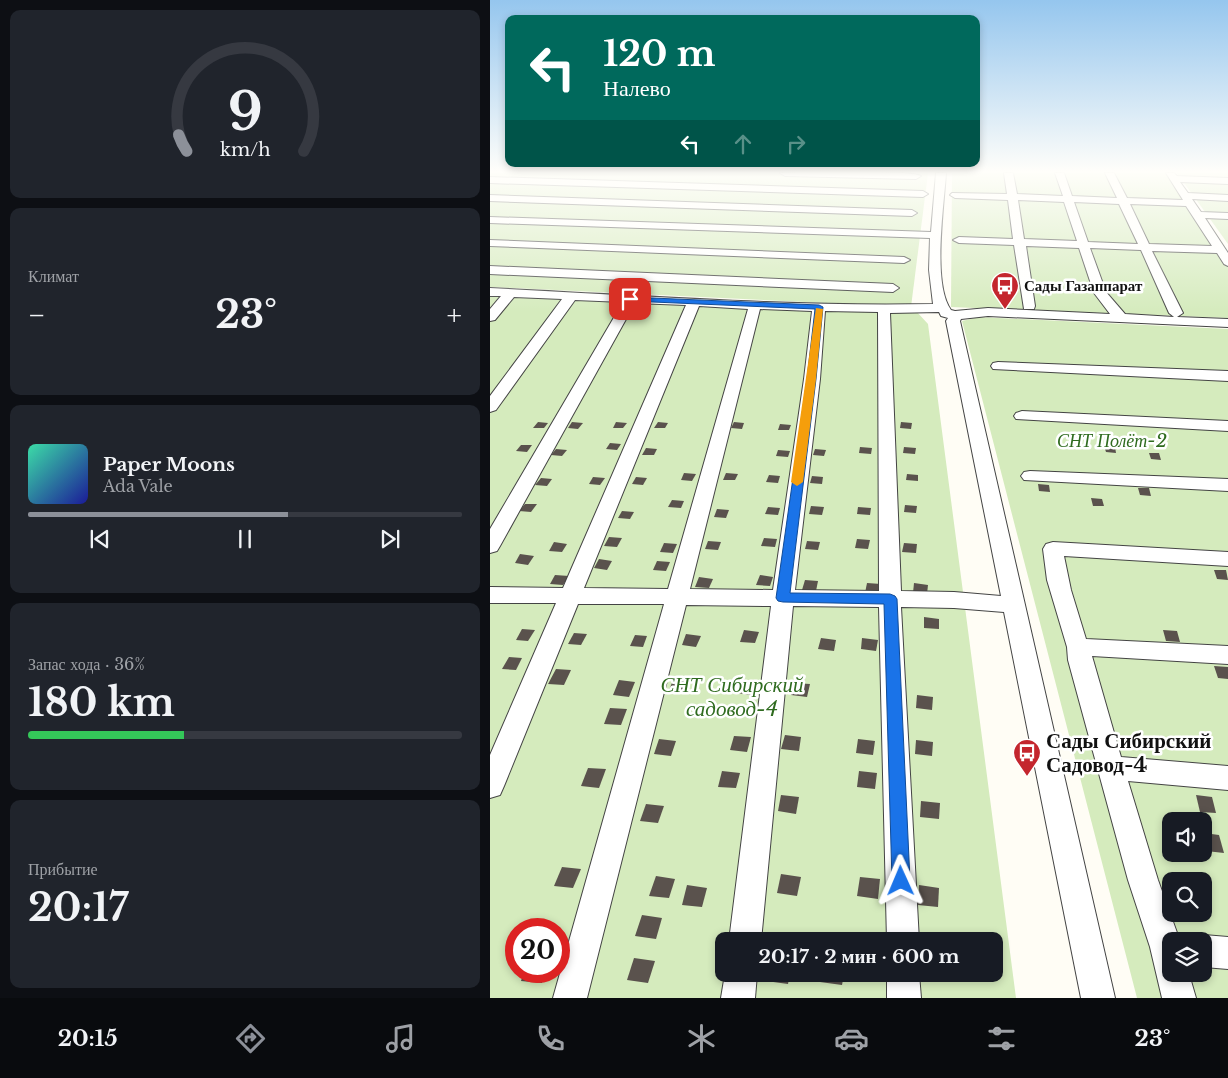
<!DOCTYPE html>
<html lang="ru">
<meta charset="utf-8">
<style>
body{margin:0;font-family:"Libre Baskerville",serif;background:#20242c;color:#f1f3f6;height:100vh;display:flex;flex-direction:column;font-size:19px;white-space:nowrap}
*{box-sizing:border-box;margin:0}
p{font-size:16px;color:#9ea1a6}
.icon{flex:none;width:28px;height:28px;fill:none;stroke:currentColor;stroke-width:2;stroke-linecap:round;stroke-linejoin:round}
.map{position:relative;flex:1;overflow:hidden}
.sheet{display:flex;flex-direction:column;gap:10px;padding:10px;background:#0d0f14;width:490px}
.sheet>*{flex:none}
.hud{position:absolute;left:15px;top:15px;width:475px;height:152px;border-radius:10px;box-shadow:0 2px 8px #0003;background:#00695c;color:#fff;overflow:hidden}
.controls{position:absolute;left:672px;top:812px;display:grid;gap:10px}
.controls a{display:grid;place-items:center;width:50px;height:50px;border-radius:10px;background:#171b24;box-shadow:0 2px 8px #0003;font-size:25px}
.speed{position:absolute;left:15px;top:918px;display:flex;gap:10px;font-size:25px;font-weight:700;text-align:center}
.speed>*{display:grid;place-content:center;width:65px;height:65px;border-radius:50%;background:#171b24;box-shadow:0 2px 8px #0003;line-height:1}
.speed .limit{border:8px solid #d22;background:#fff;color:#111}
.pin{position:absolute;display:grid;place-items:center;width:42px;height:42px;color:#fff;margin:-21px;border-radius:10px;box-shadow:0 2px 8px #0006}
.me{position:absolute;width:55px;margin:-28px;rotate:359deg;stroke-linejoin:round;filter:drop-shadow(0 0 4px #0008)}
.turn{display:flex;align-items:center;gap:18px;height:105px;padding:0 15px;font-size:22px}
.turn .icon{width:65px;height:65px;stroke-width:2.5}
.turn b{display:block;font-size:35px;line-height:42px}
.lanes{display:flex;align-items:center;height:48px;padding:0 15px;background:#0003;justify-content:center;gap:25px;direction:ltr}
.lanes .off{opacity:.35}
.big{font-size:38px;font-weight:700;line-height:1.1}
.sheet .tile{flex:1;display:flex;flex-direction:column;justify-content:center;gap:8px;min-width:0;padding:0 18px;border-radius:10px;background:#20242c}
.sheet .dial{align-items:center;gap:0}
.dial svg{height:130px;overflow:visible;fill:none;stroke:#363941;stroke-width:7;stroke-linecap:round;text-anchor:middle}
.dial text{fill:#f1f3f6;stroke:none}
.song{display:flex;align-items:center;gap:15px}
.cover{width:60px;height:60px;border-radius:8px;background:linear-gradient(135deg,hsl(160 70% 55%),hsl(240 70% 35%))}
.played{height:5px;border-radius:2px;background:linear-gradient(90deg,#8c9099 60%,#363941 60%)}
.keys{display:flex;justify-content:space-around;direction:ltr}
.heat{display:flex;justify-content:space-between;align-items:center;font-size:28px;direction:ltr}
.charge{height:8px;border-radius:4px;background:linear-gradient(90deg,#34c759 36%,#363941 0)}
.trip{position:absolute;left:225px;top:932px;width:288px;height:50px;border-radius:10px;background:#171b24;box-shadow:0 2px 8px #0003;font-weight:700;line-height:50px;text-align:center}
.tabs{display:flex;height:80px;justify-content:space-around;align-items:center;background:#090b0e;color:#9ea1a6}
.tabs .icon{width:35px;height:35px}
.tabs .on{color:#8c9099}
.tabs b{font-size:22px;color:#f1f3f6}
main{display:flex;flex:1;min-height:0}
.map>svg:first-child{display:block}
.green{fill:#d5ebbd;fill-rule:evenodd}
.building{fill:#5a524d}
.lines{fill:none;stroke-linecap:round;stroke-linejoin:round}
.minor-casing{stroke:#444;stroke-width:2}
.minor{fill:#fff;fill-rule:evenodd}
.route{fill:#1a73e8;stroke:#114b97}
.slow{fill:#f59e0b}
.labels{text-anchor:middle;stroke-width:5;stroke-linejoin:round;paint-order:stroke}
.far-poi-label{font-size:15px;font-weight:bold;fill:#111;stroke:#fff;text-anchor:start}
.park-label{font-size:18px;font-style:italic;fill:#2f6b1f;stroke:#fff}
.near-park-label{font-size:21px;font-style:italic;fill:#2f6b1f;stroke:#fff}
.near-poi-label{font-size:21px;font-weight:bold;fill:#111;stroke:#fff;text-anchor:start}
</style>
<main>
<section class="sheet">
<div class="tile dial"><svg viewBox="0 0 100 80">
<path d="M14 69A42 42 0 1 1 86 69"/>
<path d="M14 69A42 42 0 0 1 9 59" stroke="#8c9099"/>
<text x="50" y="56" font-size="32" font-weight="700">9</text>
<text x="50" y="72" font-size="11">km/h</text>
</svg></div>
<div class="tile"><p>Климат</p>
<div class="heat"><a>−</a><b class="big">23°</b><a>+</a></div>
</div>
<div class="tile">
<div class="song"><i class="cover"></i><div><b>Paper Moons</b><p>Ada Vale</p></div></div>
<div class="played"></div>
<div class="keys"><svg class="icon" aria-label="previous" viewBox="0 0 24 24"><path d="M18 5L8 12l10 7zM5 5v14"/></svg><svg class="icon" aria-label="pause" viewBox="0 0 24 24"><path d="M8 5v14M16 5v14"/></svg><svg class="icon" aria-label="next" viewBox="0 0 24 24"><path d="M6 5l10 7-10 7zM19 5v14"/></svg></div>
</div>
<div class="tile"><p>Запас хода · 36%</p><b class="big">180 km</b><div class="charge"></div></div>
<div class="tile"><p>Прибытие</p><b class="big">20:17</b></div>
</section>
<div class="map">
<svg width="738" height="998" viewBox="0 0 738 998">
<rect width="100%" height="100%" fill="#fffdf5"/>
<!-- green -->
<g class="green">
<path d="M0,173H438L421,307L0,287Z"/>
<path d="M462,173H679L738,255V318L461,307Z"/>
<path d="M687,173H738V244Z"/>
<path d="M0,294L427,312L438,324L526,998H0ZM26,929H69V971H26ZM234,941H504V974H234Z"/>
<path d="M489,317L738,329V998H647L472,321ZM681,821H714V854H681ZM681,881H714V914H681ZM681,941H714V974H681Z"/>
</g>
<!-- building -->
<g class="building">
<path d="M48,422L58,423L54,428H43Z"/>
<path d="M82,422L93,423L88,429L78,428Z"/>
<path d="M126,422L137,423L133,428H123Z"/>
<path d="M168,422L178,423L175,428H164Z"/>
<path d="M244,422L254,423L252,429L241,428Z"/>
<path d="M411,422L422,423L421,429L410,428Z"/>
<path d="M290,424L301,425L299,430H288Z"/>
<path d="M120,443L131,444L127,450L116,449Z"/>
<path d="M31,445H42L37,452L26,451Z"/>
<path d="M614,446L625,447L626,453L616,452Z"/>
<path d="M370,447L382,448L381,454L369,453Z"/>
<path d="M414,447L426,448L425,454L413,453Z"/>
<path d="M156,448L167,449L164,455H152Z"/>
<path d="M66,449L77,450L72,456L61,455Z"/>
<path d="M325,449L336,450L334,456L323,455Z"/>
<path d="M288,450L300,451L298,457L286,456Z"/>
<path d="M659,453H669L671,460L661,459Z"/>
<path d="M194,473L206,474L202,481L191,480Z"/>
<path d="M236,473L248,474L245,480H233Z"/>
<path d="M417,474L428,475V481L416,480Z"/>
<path d="M279,475L290,476L288,483L276,482Z"/>
<path d="M322,476L333,477L332,484L320,483Z"/>
<path d="M103,477L115,478L110,485L99,484Z"/>
<path d="M146,477L157,478L153,485L142,484Z"/>
<path d="M51,478L62,479L57,486L45,485Z"/>
<path d="M548,484L559,485L560,492L549,491Z"/>
<path d="M648,488H659L661,496L650,495Z"/>
<path d="M601,498L612,499L614,506H603Z"/>
<path d="M182,500L194,501L191,508L178,507Z"/>
<path d="M35,504H47L41,512L29,511Z"/>
<path d="M415,505L427,506L426,513L414,512Z"/>
<path d="M321,506L334,507L332,515L319,514Z"/>
<path d="M278,507L290,508L288,515L275,514Z"/>
<path d="M368,507L381,508L380,515L367,514Z"/>
<path d="M227,509L239,510L236,518L224,517Z"/>
<path d="M132,511L144,512L140,519L128,518Z"/>
<path d="M119,537L132,538L127,547L114,546Z"/>
<path d="M274,538L287,539L285,547L271,546Z"/>
<path d="M367,539L380,540L378,549L365,548Z"/>
<path d="M218,541L231,542L228,550L215,549Z"/>
<path d="M317,541L330,542L328,550L315,549Z"/>
<path d="M64,542L77,544L72,552L59,551Z"/>
<path d="M174,543L187,544L183,553L170,552Z"/>
<path d="M414,543L427,544L426,553L412,552Z"/>
<path d="M30,554L44,556L38,565L25,563Z"/>
<path d="M109,559L122,561L117,570L104,568Z"/>
<path d="M167,561L180,562L176,571L163,570Z"/>
<path d="M724,570H736L738,580L727,579Z"/>
<path d="M65,575L79,576L73,585L60,584Z"/>
<path d="M270,575L283,577L280,586L266,585Z"/>
<path d="M209,577L223,579L219,588L205,587Z"/>
<path d="M315,580L328,581L326,591L312,590Z"/>
<path d="M377,583L391,584L390,594L375,593Z"/>
<path d="M424,583L438,585L437,594L423,593Z"/>
<path d="M434,617L449,619V629L434,628Z"/>
<path d="M32,629L45,630L38,641L26,640Z"/>
<path d="M254,630L269,632L265,643L250,642Z"/>
<path d="M673,630L687,631L690,642L676,641Z"/>
<path d="M84,633L97,634L91,645L78,644Z"/>
<path d="M196,634L211,636L206,647L192,645Z"/>
<path d="M145,635L157,636L153,647L140,646Z"/>
<path d="M331,638L346,640L344,651L328,649Z"/>
<path d="M372,638L388,640L386,651L371,649Z"/>
<path d="M19,657L32,658L26,670L12,669Z"/>
<path d="M724,666L738,667V679L728,678Z"/>
<path d="M66,669L81,670L74,685L58,684Z"/>
<path d="M129,680L145,682L139,697L123,695Z"/>
<path d="M183,680L199,682L194,694L178,693Z"/>
<path d="M250,680L266,682L262,695L246,693Z"/>
<path d="M304,683L320,684L317,697L301,695Z"/>
<path d="M427,695L443,697L442,710L426,708Z"/>
<path d="M120,708L137,709L131,725L114,724Z"/>
<path d="M295,735L311,737L309,751L291,749Z"/>
<path d="M244,736L261,737L257,752L240,750Z"/>
<path d="M169,739L186,741L181,756L164,754Z"/>
<path d="M368,739L385,741L383,755L366,753Z"/>
<path d="M426,740L443,742L442,756L425,754Z"/>
<path d="M98,768L116,769L109,788L91,786Z"/>
<path d="M232,771L250,773L246,788L228,787Z"/>
<path d="M369,771L387,773L385,789L367,787Z"/>
<path d="M291,795L309,797L306,814L288,811Z"/>
<path d="M706,795L722,797L726,813L710,812Z"/>
<path d="M431,801L450,803L449,819L430,817Z"/>
<path d="M156,804L174,806L168,823L150,821Z"/>
<path d="M714,833L729,835L734,853L716,851Z"/>
<path d="M72,867L91,869L83,888L64,886Z"/>
<path d="M291,874L311,877L307,896L287,893Z"/>
<path d="M166,876L185,879L179,898L159,896Z"/>
<path d="M370,877L390,879L388,899L367,896Z"/>
<path d="M197,885L217,888L212,907L192,905Z"/>
<path d="M429,885L449,888L448,907L428,905Z"/>
<path d="M152,915L172,918L166,939L145,936Z"/>
<path d="M144,958L165,961L158,983L137,980Z"/>
<path d="M34,971H56L52,983L31,981Z"/>
<path d="M278,974H300L298,984L276,981Z"/>
<path d="M331,974H354L352,985L330,982Z"/>
</g>
<g class="lines">
<defs>
<g id="minor">
<path d="M290,173C307,171 423,170 431,176L426,179L295,176Z"/>
<path d="M446,173H456C454,206 442,284 461,310L465,311L498,308L620,314L604,293L589,248L536,246L545,306L544,309H534L524,245L469,243L463,240L469,237L523,239L518,200L465,198L460,195L462,193L517,194L514,173H523L527,194L573,196L565,173H574L582,196L627,198L615,173H624L637,198L693,200L676,173H684L687,176L738,178V184L690,182L698,193L738,195V201L702,199L711,212L738,213V219L715,218L738,253V266L734,264L727,253L662,251L693,313L687,317L738,319V327L498,316L471,319L470,321L625,998H591L514,612L464,608L411,607L429,941H397L389,607L303,606L271,941H239L281,606L196,605L97,998H63L174,604H88L14,786L10,795L0,798V755L66,603H0V587L73,588L196,305L145,303L10,546L7,551L0,553V529L133,302L85,300L6,410L0,412V396L72,299L24,297L5,320L0,321V309L11,296H0V288C147,295 296,307 443,304L439,270L440,238L0,223V217L441,232ZM528,200L574,202L587,241L534,239ZM584,202L629,204L648,244L598,242ZM640,204L696,206L722,246L659,244ZM600,248L651,250L679,313L684,317L635,314L616,292ZM209,306L258,309L178,589L94,588ZM270,309L322,311L314,379L283,590L200,589ZM335,311L388,312L389,591L305,590L330,379ZM449,312L451,316L458,318L456,321L511,596L464,592L411,591L400,313Z"/>
<path d="M0,177L433,191L438,194L433,197L0,183Z"/>
<path d="M0,195L422,210L427,213L422,216L0,201Z"/>
<path d="M0,240L414,257L420,260L414,263L0,246Z"/>
<path d="M0,266L403,284L409,288L403,292L0,274Z"/>
<path d="M508,362L738,371V381L503,369L501,366L503,363Z"/>
<path d="M532,411L738,421V431L526,419L524,416L526,413Z"/>
<path d="M540,471L738,479V491L534,480L531,476L534,472Z"/>
<path d="M563,542L738,552V566L574,556L581,590L596,639L738,646V664L602,656L631,757L738,766V790L638,781L668,880L690,941H681V974H699L706,998H672L660,947L638,880L578,660L577,647L557,580L553,549L556,544Z"/>
<path d="M714,935L738,937V969L714,967V941H702Z"/>
<path d="M235,974H267L265,998H231Z"/>
<path d="M397,974H429L431,998H397Z"/>
</g>
</defs>
<!-- minor casing -->
<use href="#minor" class="minor-casing"/>
<!-- minor -->
<use href="#minor" class="minor"/>
</g>
<!-- sky -->
<linearGradient id="sky" x2="0" y2="1"><stop stop-color="#95c6ee"/><stop offset="0.55" stop-color="#fffefa"/><stop offset="1" stop-color="#fffefa" stop-opacity="0"/></linearGradient>
<rect width="738" height="312" fill="url(#sky)"/>
<!-- route -->
<path class="route" d="M138,297L329,305L333,307L326,379L300,593L400,594L405,596L407,599L420,881L417,888L411,890L404,888L402,881L394,604L293,602L288,601L286,598L317,379L325,309L140,301H138Z"/>
<!-- slow -->
<path class="slow" d="M326,308L333,309L326,379L313,482L307,486L301,482Z"/>
<!-- icons -->
<defs>
<symbol id="bus-pin" viewBox="-11 -11 22 30"><path d="M0 17L-7.5 6A9.5 9.5 0 1 1 7.5 6Z" fill="#c4262e" stroke="#fff"/><path d="M-5-6H5V4H4V6H2V4H-2V6H-4V4H-5ZM-3.5-4V0h7V-4ZM-3.5 1.2v1.5H-2V1.2ZM2 1.2v1.5H3.5V1.2Z" fill="#fff"/></symbol>
</defs>
<g fill-rule="evenodd">
<use href="#bus-pin" x="499" y="270" width="32" height="43"/>
<use href="#bus-pin" x="521" y="737" width="32" height="43"/>
</g>
<g class="labels">
<!-- far-poi labels -->
<g class="far-poi-label">
<text x="534" y="291">Сады Газаппарат</text>
</g>
<!-- park labels -->
<g class="park-label">
<text x="622" y="447">СНТ Полёт-2</text>
</g>
<!-- near-park labels -->
<g class="near-park-label">
<text x="242" y="692">СНТ Сибирский<tspan x="242" dy="24">садовод-4</tspan></text>
</g>
<!-- near-poi labels -->
<g class="near-poi-label">
<text x="556" y="748">Сады Сибирский<tspan x="556" dy="24">Садовод-4</tspan></text>
</g>
</g>
</svg>
<div class="controls">
<a><svg class="icon" aria-label="sound" viewBox="0 0 24 24"><path d="M4 9h4l5-4v14l-5-4H4zM17 9q2 3 0 6"/></svg></a>
<a><svg class="icon" aria-label="search" viewBox="0 0 24 24"><circle cx="10" cy="10" r="6"/><path d="M15 15l6 6"/></svg></a>
<a><svg class="icon" aria-label="layers" viewBox="0 0 24 24"><path d="M12 4l9 5-9 5-9-5zM3 14l9 5 9-5"/></svg></a>
</div>
<div class="speed"><div class="limit">20</div></div>
<div class="pin" style="left:140px;top:299px;background:#d93025"><svg class="icon" aria-label="arrive" viewBox="0 0 24 24"><path d="M6 21V4h12l-3 4 3 4H6"/></svg></div>
<svg class="me" style="left:411px;top:881px" viewBox="-20 -20 40 40"><path d="M0-17L14 15 0 8-14 15z" fill="#1a73e8" stroke="#fff" stroke-width="4"/></svg>
<div class="trip">20:17 · 2 мин · 600 m</div>
<div class="hud">
<div class="turn"><svg class="icon" aria-label="left" viewBox="0 0 24 24"><path d="M17 20v-9H6M10 6l-5 5 5 5"/></svg><div><b>120 m</b>Налево</div></div>
<div class="lanes"><svg class="icon" aria-label="left" viewBox="0 0 24 24"><path d="M17 20v-9H6M10 6l-5 5 5 5"/></svg><svg class="icon off" aria-label="ahead" viewBox="0 0 24 24"><path d="M12 20V5M6 11l6-6 6 6"/></svg><svg class="icon off" aria-label="right" viewBox="0 0 24 24"><path d="M7 20v-9h11M14 6l5 5-5 5"/></svg></div>
</div>
</div>
</main>
<nav class="tabs">
<b>20:15</b>
<svg class="icon on" aria-label="directions" viewBox="0 0 24 24"><path d="M12 3l9 9-9 9-9-9zM9 14v-3h6M13 9l2 2-2 2"/></svg>
<svg class="icon" aria-label="music" viewBox="0 0 24 24"><path d="M9 18V5l10-2v13"/><circle cx="6" cy="18" r="3"/><circle cx="16" cy="16" r="3"/></svg>
<svg class="icon" aria-label="phone" viewBox="0 0 24 24"><path d="M5 4h4l2 5-3 2q2 4 5 5l2-3 5 2v4C11 20 4 13 5 4z"/></svg>
<svg class="icon" aria-label="climate" viewBox="0 0 24 24"><path d="M12 3v18M4 7l16 10M4 17L20 7"/></svg>
<svg class="icon" aria-label="car" viewBox="0 0 24 24"><path d="M5 17H2v-5l4-1 3-4h7l3 4 3 1v5h-3M9 17h6M6 11h13"/><circle cx="7" cy="17" r="2"/><circle cx="17" cy="17" r="2"/></svg>
<svg class="icon" aria-label="filters" viewBox="0 0 24 24"><path d="M4 7h16M4 17h16"/><circle cx="9" cy="7" r="2"/><circle cx="15" cy="17" r="2"/></svg>
<b>23°</b>
</nav>
